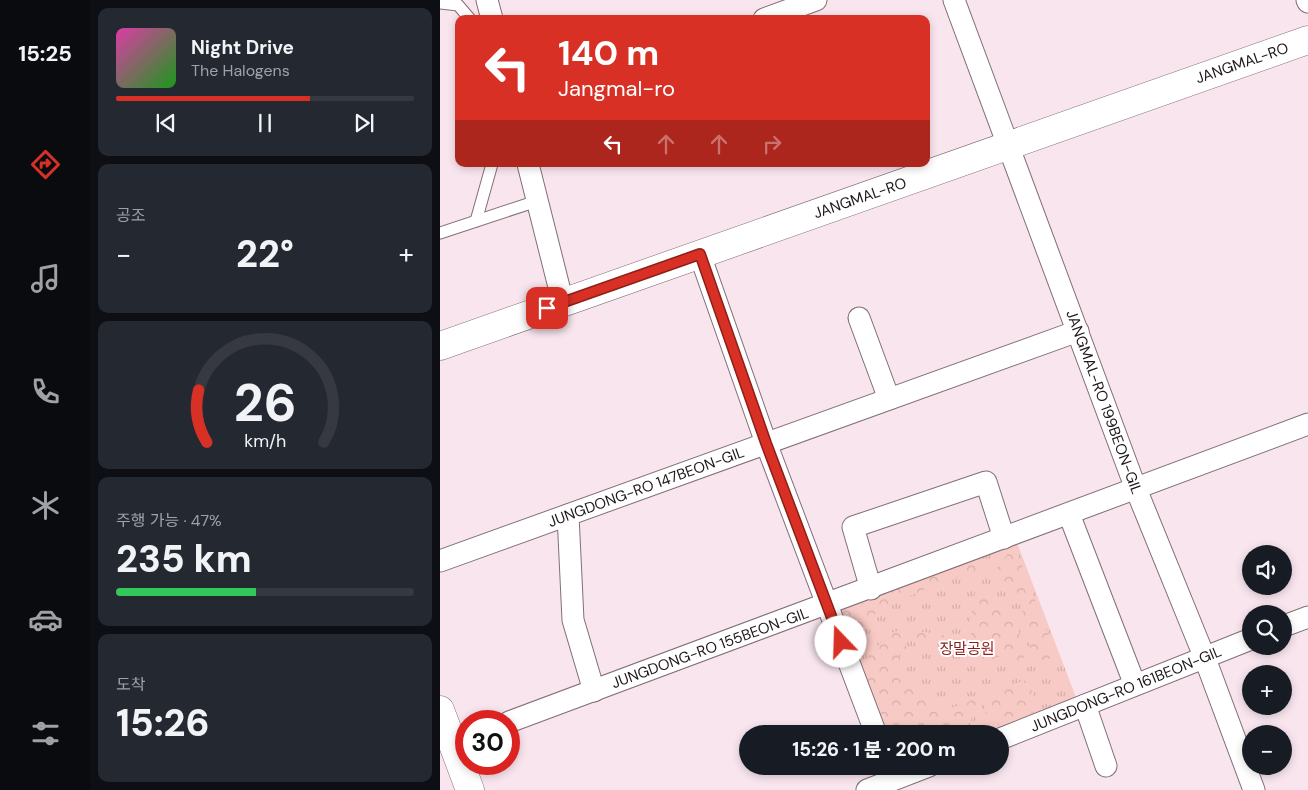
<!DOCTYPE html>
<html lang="ko">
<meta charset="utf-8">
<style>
body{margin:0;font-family:"DM Sans","Noto Sans KR",sans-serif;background:#242831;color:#f1f3f6;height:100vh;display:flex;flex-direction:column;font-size:19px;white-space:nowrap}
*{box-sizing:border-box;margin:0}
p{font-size:16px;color:#9ea1a6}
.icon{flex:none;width:28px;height:28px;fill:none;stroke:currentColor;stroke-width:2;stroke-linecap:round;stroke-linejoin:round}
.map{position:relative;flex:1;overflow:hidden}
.details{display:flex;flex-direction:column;gap:8px;padding:8px;background:#0d0f14;width:350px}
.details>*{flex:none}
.hud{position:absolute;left:15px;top:15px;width:475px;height:152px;border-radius:10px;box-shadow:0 2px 8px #0003;background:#d93025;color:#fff;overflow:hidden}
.tools{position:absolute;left:802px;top:545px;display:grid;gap:10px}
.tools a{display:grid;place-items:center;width:50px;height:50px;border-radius:50%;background:#171b24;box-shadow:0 2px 8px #0003;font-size:25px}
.speed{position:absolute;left:15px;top:710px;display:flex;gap:10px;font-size:25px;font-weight:700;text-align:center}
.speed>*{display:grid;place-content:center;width:65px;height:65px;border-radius:50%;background:#171b24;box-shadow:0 2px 8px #0003;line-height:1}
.speed .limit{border:8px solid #d22;background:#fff;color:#111}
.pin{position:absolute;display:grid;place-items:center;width:42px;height:42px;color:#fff;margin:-21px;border-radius:10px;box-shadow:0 2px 8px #0006}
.me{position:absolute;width:55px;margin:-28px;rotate:339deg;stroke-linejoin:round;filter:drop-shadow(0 0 4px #0008)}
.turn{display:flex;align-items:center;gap:18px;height:105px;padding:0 20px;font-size:22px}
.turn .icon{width:65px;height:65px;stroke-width:2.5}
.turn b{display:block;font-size:35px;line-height:42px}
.lanes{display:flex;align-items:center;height:48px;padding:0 20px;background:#0003;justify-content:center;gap:25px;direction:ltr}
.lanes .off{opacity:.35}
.big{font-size:38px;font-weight:800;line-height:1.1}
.details .widget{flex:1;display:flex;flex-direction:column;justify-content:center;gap:8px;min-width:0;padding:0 18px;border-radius:10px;background:#242831}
.details .dial{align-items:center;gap:0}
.dial svg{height:130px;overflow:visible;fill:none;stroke:#363941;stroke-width:7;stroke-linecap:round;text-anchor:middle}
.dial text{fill:#f1f3f6;stroke:none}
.song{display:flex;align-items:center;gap:15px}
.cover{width:60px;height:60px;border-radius:8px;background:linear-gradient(135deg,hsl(320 70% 55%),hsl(120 70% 35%))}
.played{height:5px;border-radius:2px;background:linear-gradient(90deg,#d93025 65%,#363941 65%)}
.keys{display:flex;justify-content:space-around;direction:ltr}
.heat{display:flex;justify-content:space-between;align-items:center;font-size:28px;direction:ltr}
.charge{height:8px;border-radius:4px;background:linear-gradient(90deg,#34c759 47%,#363941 0)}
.trip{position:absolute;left:299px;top:725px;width:270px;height:50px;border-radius:25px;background:#171b24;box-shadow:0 2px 8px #0003;font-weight:800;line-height:50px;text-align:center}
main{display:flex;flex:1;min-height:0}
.dock{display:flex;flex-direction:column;width:90px;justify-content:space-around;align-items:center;background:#090b0e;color:#9ea1a6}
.dock .icon{width:35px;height:35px}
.dock .active{color:#d93025}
.dock b{font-size:22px;color:#f1f3f6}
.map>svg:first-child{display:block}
.grass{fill:url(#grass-tufts)}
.forest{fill:url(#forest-crowns)}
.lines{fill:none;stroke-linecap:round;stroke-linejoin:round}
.lane-casing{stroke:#806f77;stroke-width:13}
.street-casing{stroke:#806f77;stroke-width:23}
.secondary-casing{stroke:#806f77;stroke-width:29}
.lane{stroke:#fff;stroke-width:11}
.street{stroke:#fff;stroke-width:21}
.secondary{stroke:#fff;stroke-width:28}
.route-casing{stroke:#8d1f18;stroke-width:12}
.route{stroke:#d93025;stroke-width:9}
.labels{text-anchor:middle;stroke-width:4;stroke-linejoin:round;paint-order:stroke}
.street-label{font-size:15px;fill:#1f181b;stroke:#fff}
.park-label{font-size:15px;fill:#8c1e1f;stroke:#fff}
</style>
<main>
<nav class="dock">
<b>15:25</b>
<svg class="icon active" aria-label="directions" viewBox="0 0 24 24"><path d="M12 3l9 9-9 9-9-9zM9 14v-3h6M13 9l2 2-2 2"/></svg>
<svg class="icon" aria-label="music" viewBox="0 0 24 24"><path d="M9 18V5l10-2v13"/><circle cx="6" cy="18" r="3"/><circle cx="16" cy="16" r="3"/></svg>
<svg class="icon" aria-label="phone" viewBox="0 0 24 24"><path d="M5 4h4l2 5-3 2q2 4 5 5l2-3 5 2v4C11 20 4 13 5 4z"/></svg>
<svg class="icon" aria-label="climate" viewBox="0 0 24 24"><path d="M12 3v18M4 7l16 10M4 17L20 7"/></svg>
<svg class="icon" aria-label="car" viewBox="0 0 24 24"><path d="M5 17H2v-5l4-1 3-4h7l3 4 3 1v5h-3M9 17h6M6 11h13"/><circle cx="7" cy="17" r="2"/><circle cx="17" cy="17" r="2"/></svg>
<svg class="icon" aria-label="filters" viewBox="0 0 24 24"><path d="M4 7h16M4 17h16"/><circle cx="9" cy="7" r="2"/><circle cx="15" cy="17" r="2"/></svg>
</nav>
<section class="details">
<div class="widget">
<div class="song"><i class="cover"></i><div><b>Night Drive</b><p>The Halogens</p></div></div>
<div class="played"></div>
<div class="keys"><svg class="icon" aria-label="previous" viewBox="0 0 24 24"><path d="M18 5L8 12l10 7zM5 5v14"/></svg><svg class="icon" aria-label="pause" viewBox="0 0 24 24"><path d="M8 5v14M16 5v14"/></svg><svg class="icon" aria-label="next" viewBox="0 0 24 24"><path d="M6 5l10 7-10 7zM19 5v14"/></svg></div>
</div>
<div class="widget"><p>공조</p>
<div class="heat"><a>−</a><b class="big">22°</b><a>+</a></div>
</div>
<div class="widget dial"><svg viewBox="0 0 100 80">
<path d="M14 69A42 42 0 1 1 86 69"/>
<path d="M14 69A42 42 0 0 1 9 37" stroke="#d93025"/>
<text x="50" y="56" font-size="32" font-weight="700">26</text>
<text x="50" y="72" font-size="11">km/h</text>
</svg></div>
<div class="widget"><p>주행 가능 · 47%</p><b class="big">235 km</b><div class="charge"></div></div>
<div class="widget"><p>도착</p><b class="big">15:26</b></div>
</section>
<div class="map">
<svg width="868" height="790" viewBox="0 0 868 790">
<defs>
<pattern id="grass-tufts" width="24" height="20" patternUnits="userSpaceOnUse" patternTransform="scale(1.25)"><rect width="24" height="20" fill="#f8cac5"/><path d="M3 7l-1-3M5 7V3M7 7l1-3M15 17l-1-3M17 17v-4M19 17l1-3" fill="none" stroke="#d4ada9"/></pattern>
<pattern id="forest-crowns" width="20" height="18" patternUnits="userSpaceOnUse" patternTransform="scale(1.25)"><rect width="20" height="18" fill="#f8cac5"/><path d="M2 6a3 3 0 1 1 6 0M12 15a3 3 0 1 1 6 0" fill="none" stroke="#d4ada9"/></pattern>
</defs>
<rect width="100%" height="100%" fill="#f9e5ee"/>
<!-- grass -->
<path class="grass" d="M576,540L637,700L552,734H444L397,609Z"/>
<!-- forest -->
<g class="forest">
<path d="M574,545L616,655L594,664C585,631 590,592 550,579Z"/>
<path d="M535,559L538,562V569L449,604L432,616L412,642L402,611Z"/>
<path d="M535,592L546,595L566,609L579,632L584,657L577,671L561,656L547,661C523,634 530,625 535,592Z"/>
<path d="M460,630L467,648L459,654C463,682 482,697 506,709L526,704L538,695L543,698V703C532,708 531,718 530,729L536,734H447L424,674L429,658L446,635Z"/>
<path d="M475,631L501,634L514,640L515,651L503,644L478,642Z"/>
<path d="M587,680L600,710L559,725L545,712L546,696L561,687Z"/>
</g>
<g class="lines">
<defs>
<g id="lane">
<path d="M0,3L18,5L30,19"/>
<path d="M36,221L52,164"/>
<path d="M0,233L97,201"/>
</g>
<g id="street">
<path d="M47,0L52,19"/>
<path d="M514,0L696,489L764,656L814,790"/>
<path d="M867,0L868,2"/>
<path d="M324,19L376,0"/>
<path d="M88,164L123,303"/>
<path d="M260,255L326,443L436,734"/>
<path d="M419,318L449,399"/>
<path d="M629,514L695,685"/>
<path d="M128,515L133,620L154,691"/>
<path d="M0,561L638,331"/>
<path d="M431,589L413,527L546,482L564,538"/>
<path d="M844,626L868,617"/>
<path d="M645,705L666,766"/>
<path d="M69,722L868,424"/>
<path d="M560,739L811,639"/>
<path d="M427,790L489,766"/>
</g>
<g id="secondary">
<path d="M0,346L868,40"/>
<path d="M0,710L30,790"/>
</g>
</defs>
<!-- lane casing -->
<use href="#lane" class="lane-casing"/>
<!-- street casing -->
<use href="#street" class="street-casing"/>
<!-- secondary casing -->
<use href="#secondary" class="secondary-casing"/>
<!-- lane -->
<use href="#lane" class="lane"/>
<!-- street -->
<use href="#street" class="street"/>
<!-- secondary -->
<use href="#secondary" class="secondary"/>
</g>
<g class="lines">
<defs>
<path id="route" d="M107,308L260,254L326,443L401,642"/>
</defs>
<!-- route casing -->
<use href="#route" class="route-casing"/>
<!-- route -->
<use href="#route" class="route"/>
</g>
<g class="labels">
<!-- street labels -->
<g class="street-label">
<text transform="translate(802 63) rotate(-19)" y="5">JANGMAL-RO</text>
<text transform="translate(420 198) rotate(-19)" y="5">JANGMAL-RO</text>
<text transform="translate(664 402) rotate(70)" y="5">JANGMAL-RO 199BEON-GIL</text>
<text transform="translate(206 487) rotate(-20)" y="5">JUNGDONG-RO 147BEON-GIL</text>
<text transform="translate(270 648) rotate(-20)" y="5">JUNGDONG-RO 155BEON-GIL</text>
<text transform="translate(686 689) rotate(-22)" y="5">JUNGDONG-RO 161BEON-GIL</text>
</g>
<!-- park labels -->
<g class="park-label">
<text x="527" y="654">장말공원</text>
</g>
</g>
</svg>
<div class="tools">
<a><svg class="icon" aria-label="sound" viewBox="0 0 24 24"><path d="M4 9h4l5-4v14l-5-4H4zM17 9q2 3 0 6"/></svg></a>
<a><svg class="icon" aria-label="search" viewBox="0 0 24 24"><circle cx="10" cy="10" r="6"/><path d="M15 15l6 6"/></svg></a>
<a>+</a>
<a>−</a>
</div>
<div class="speed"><div class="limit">30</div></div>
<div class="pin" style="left:107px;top:308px;background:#d93025"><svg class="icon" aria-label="arrive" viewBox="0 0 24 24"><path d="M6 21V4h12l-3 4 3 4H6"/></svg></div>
<svg class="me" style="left:401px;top:642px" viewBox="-20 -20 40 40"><circle r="19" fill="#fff"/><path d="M0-13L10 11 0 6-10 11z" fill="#d93025"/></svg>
<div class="trip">15:26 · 1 분 · 200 m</div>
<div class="hud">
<div class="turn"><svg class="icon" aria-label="left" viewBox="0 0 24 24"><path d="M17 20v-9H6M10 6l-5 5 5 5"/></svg><div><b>140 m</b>Jangmal-ro</div></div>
<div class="lanes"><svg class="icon" aria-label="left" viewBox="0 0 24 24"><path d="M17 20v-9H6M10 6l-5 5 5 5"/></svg><svg class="icon off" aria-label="ahead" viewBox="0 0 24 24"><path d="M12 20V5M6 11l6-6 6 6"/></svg><svg class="icon off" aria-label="ahead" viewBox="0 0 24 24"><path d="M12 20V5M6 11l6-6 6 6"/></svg><svg class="icon off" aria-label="right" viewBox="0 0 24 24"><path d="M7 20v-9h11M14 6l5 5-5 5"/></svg></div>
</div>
</div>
</main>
